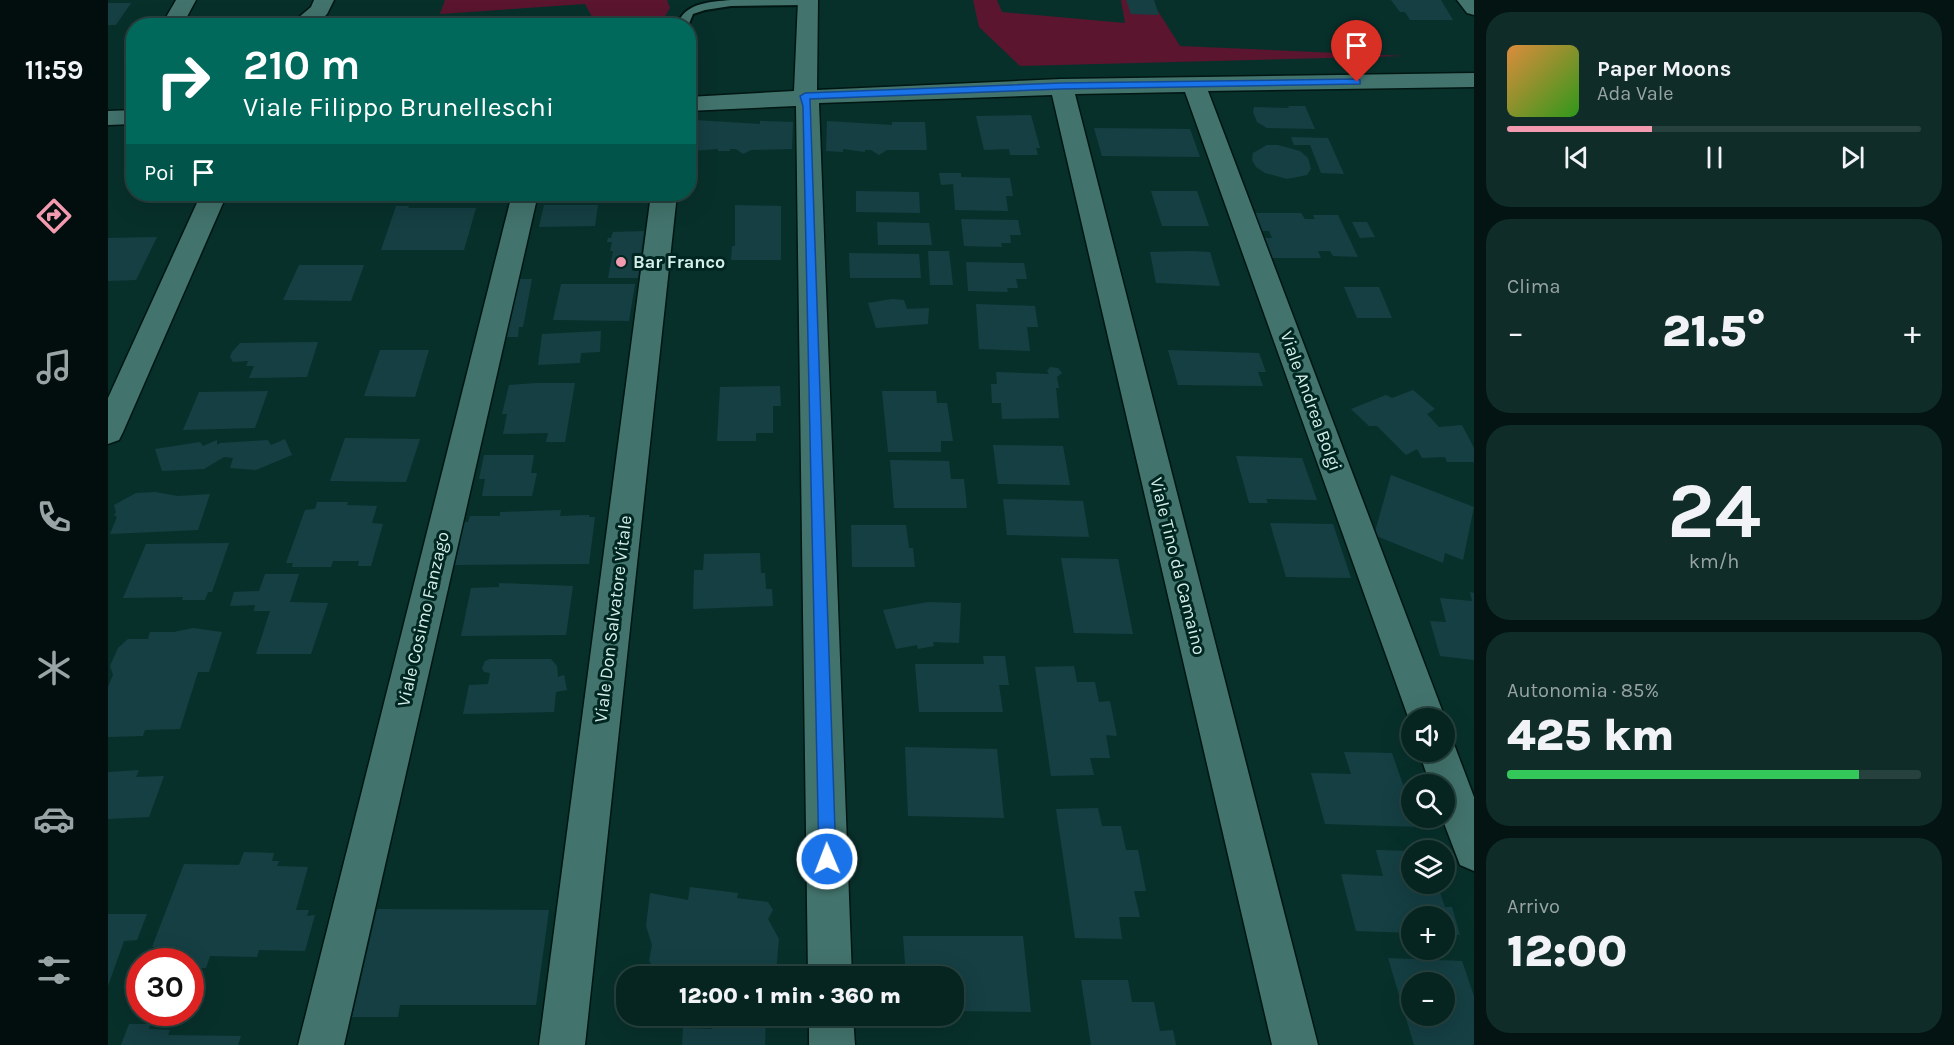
<!DOCTYPE html>
<html lang="it">
<meta charset="utf-8">
<style>
body{margin:0;font-family:Karla,sans-serif;background:#0f2c29;color:#f1f3f6;height:100vh;display:flex;flex-direction:column;font-size:22px;white-space:nowrap}
*{box-sizing:border-box;margin:0}
p{font-size:20px;color:#98a4a5}
.icon{flex:none;width:33px;height:33px;fill:none;stroke:currentColor;stroke-width:2;stroke-linecap:round;stroke-linejoin:round}
.map{position:relative;flex:1;overflow:hidden}
.panel{display:flex;flex-direction:column;gap:12px;padding:12px;background:#031412;width:480px}
.panel>*{flex:none}
.guide{position:absolute;left:18px;top:18px;width:570px;height:183px;border-radius:24px;box-shadow:0 6px 24px #0002,0 0 0 2px #27413e;background:#00695c;color:#fff;overflow:hidden}
.controls{position:absolute;left:1293px;top:708px;display:grid;gap:12px}
.controls a{display:grid;place-items:center;width:54px;height:54px;border-radius:50%;background:#062420;box-shadow:0 6px 24px #0002,0 0 0 2px #27413e;font-size:30px}
.speed{position:absolute;left:18px;top:948px;display:flex;gap:12px;font-size:30px;font-weight:700;text-align:center}
.speed>*{display:grid;place-content:center;width:78px;height:78px;border-radius:50%;background:#062420;box-shadow:0 6px 24px #0002,0 0 0 2px #27413e;line-height:1}
.speed .limit{border:9px solid #d22;background:#fff;color:#111}
.pin{position:absolute;display:grid;place-items:center;width:51px;height:51px;color:#fff;margin:-62px -26px;border-radius:50% 50% 50% 0;rotate:-45deg;box-shadow:0 0 6px #0007}
.pin .icon{rotate:45deg}
.me{position:absolute;width:66px;margin:-33px;rotate:359deg;stroke-linejoin:round;filter:drop-shadow(0 0 4px #0008)}
.turn{display:flex;align-items:center;gap:21px;height:126px;padding:0 18px;font-size:27px}
.turn .icon{width:78px;height:78px;stroke-width:2.5}
.turn b{display:block;font-size:42px;line-height:51px}
.then{display:flex;align-items:center;height:57px;padding:0 18px;background:#0003;gap:12px;font-size:22px}
.big{font-size:45px;font-weight:800;line-height:1.1}
.panel .tile{flex:1;display:flex;flex-direction:column;justify-content:center;gap:9px;min-width:0;padding:0 21px;border-radius:24px;background:#0f2c29}
.panel .dial{align-items:center;gap:0}
.dial b{font-size:78px;line-height:1}
.song{display:flex;align-items:center;gap:18px}
.cover{width:72px;height:72px;border-radius:9px;background:linear-gradient(135deg,hsl(30 70% 55%),hsl(110 70% 35%))}
.played{height:6px;border-radius:3px;background:linear-gradient(90deg,#f29ab0 35%,#27413e 35%)}
.keys{display:flex;justify-content:space-around;direction:ltr}
.heat{display:flex;justify-content:space-between;align-items:center;font-size:33px;direction:ltr}
.charge{height:9px;border-radius:4px;background:linear-gradient(90deg,#34c759 85%,#27413e 0)}
.trip{position:absolute;left:508px;top:966px;width:348px;height:60px;border-radius:24px;background:#062420;box-shadow:0 6px 24px #0002,0 0 0 2px #27413e;font-weight:800;line-height:60px;text-align:center}
main{display:flex;flex:1;min-height:0}
.tab-bar{display:flex;flex-direction:column;width:108px;justify-content:space-around;align-items:center;background:#020e0d;color:#98a4a5}
.tab-bar .icon{width:42px;height:42px}
.tab-bar .current{color:#f29ab0}
.tab-bar b{font-size:27px;color:#f1f3f6}
.map>svg:first-child{display:block}
.green{fill:#5b152e}
.building{fill:#153f43;fill-rule:evenodd}
.lines{fill:none;stroke-linecap:round;stroke-linejoin:round}
.lane-casing{stroke:#001613;stroke-width:4}
.street-casing{stroke:#001613;stroke-width:3}
.lane{fill:#42736c;fill-rule:evenodd}
.street{fill:#42736c;fill-rule:evenodd}
.route{fill:#1a73e8;stroke:#114b97;stroke-width:1.5}
.poi-dot{fill:#f29ab0;stroke:#002621;stroke-width:2}
.labels{text-anchor:middle;stroke-width:6;stroke-linejoin:round;paint-order:stroke}
.poi-label{font-size:18px;font-weight:bold;fill:#d4eee9;stroke:#002621;text-anchor:start}
.street-label{font-size:18px;fill:#d4eee9;stroke:#002621}
</style>
<main>
<nav class="tab-bar">
<b>11:59</b>
<svg class="icon current" aria-label="directions" viewBox="0 0 24 24"><path d="M12 3l9 9-9 9-9-9zM9 14v-3h6M13 9l2 2-2 2"/></svg>
<svg class="icon" aria-label="music" viewBox="0 0 24 24"><path d="M9 18V5l10-2v13"/><circle cx="6" cy="18" r="3"/><circle cx="16" cy="16" r="3"/></svg>
<svg class="icon" aria-label="phone" viewBox="0 0 24 24"><path d="M5 4h4l2 5-3 2q2 4 5 5l2-3 5 2v4C11 20 4 13 5 4z"/></svg>
<svg class="icon" aria-label="climate" viewBox="0 0 24 24"><path d="M12 3v18M4 7l16 10M4 17L20 7"/></svg>
<svg class="icon" aria-label="car" viewBox="0 0 24 24"><path d="M5 17H2v-5l4-1 3-4h7l3 4 3 1v5h-3M9 17h6M6 11h13"/><circle cx="7" cy="17" r="2"/><circle cx="17" cy="17" r="2"/></svg>
<svg class="icon" aria-label="filters" viewBox="0 0 24 24"><path d="M4 7h16M4 17h16"/><circle cx="9" cy="7" r="2"/><circle cx="15" cy="17" r="2"/></svg>
</nav>
<div class="map">
<svg width="1366" height="1045" viewBox="0 0 1366 1045">
<rect width="100%" height="100%" fill="#08302b"/>
<!-- green -->
<g class="green">
<path d="M337,0H559L562,8L552,25L489,26L477,4L332,14Z"/>
<path d="M865,0H889L894,12L1017,23L1013,0H1043L1072,46L1296,56L912,66L871,27Z"/>
</g>
<!-- building -->
<g class="building">
<path d="M1018,0H1046L1051,15L1023,14Z"/>
<path d="M1283,0H1333L1345,20H1302L1297,12H1292Z"/>
<path d="M0,3H23L8,25H0Z"/>
<path d="M1180,106H1197L1207,129L1159,128L1149,122L1145,112L1146,107L1181,108Z"/>
<path d="M923,115L932,148H928L930,155H902L901,149L876,150L868,116Z"/>
<path d="M587,120L652,124V121L685,122L684,149L643,150L635,154L628,149H622V151H610V149L583,151Z"/>
<path d="M719,121L784,125V122H817L819,150H779L771,155L763,150H757V152L735,149V152L718,151Z"/>
<path d="M986,128L1082,129L1092,157L994,156Z"/>
<path d="M1183,137L1220,138L1236,174L1213,173L1202,145H1186Z"/>
<path d="M1159,145H1170L1192,151L1200,158L1203,169L1199,175L1179,179L1157,173L1148,167L1144,160L1145,153Z"/>
<path d="M831,173H853V177L902,178L905,196H898L900,211L847,210L845,184L833,185Z"/>
<path d="M748,191L811,192L812,213L748,212Z"/>
<path d="M1043,191H1089L1101,226H1054Z"/>
<path d="M436,205H490L487,226L431,227Z"/>
<path d="M627,205L673,206V260H623L624,246H627Z"/>
<path d="M288,206H301L300,208H368L356,250H273Z"/>
<path d="M1146,213H1193L1197,219H1207L1205,215H1230L1250,257L1225,256L1222,251H1210L1213,258H1164L1156,238H1164L1161,231H1153Z"/>
<path d="M853,219L910,220L913,235H902L903,243H893L894,247L856,246Z"/>
<path d="M769,222L821,223L824,245H770Z"/>
<path d="M1244,222H1259L1267,237L1252,238Z"/>
<path d="M536,231L530,278H500L505,251H502L504,242H499L500,238H503L505,232Z"/>
<path d="M49,237L28,280L0,281V238Z"/>
<path d="M820,251H841L845,285H822Z"/>
<path d="M1082,251L1102,252L1112,286L1048,283L1042,252Z"/>
<path d="M741,253L811,254L813,278H742Z"/>
<path d="M858,262L916,263L919,279H908L910,288H899L900,292L860,291Z"/>
<path d="M191,265H256L243,301L175,300Z"/>
<path d="M404,279H424L415,327H411L410,337H392Z"/>
<path d="M453,284H527L521,321L445,320Z"/>
<path d="M1236,287H1271L1284,318H1249Z"/>
<path d="M784,299L796,300L799,309L821,308L820,324L768,328L760,303Z"/>
<path d="M868,304L927,306L930,327H919L922,351L871,349Z"/>
<path d="M493,331L492,352L473,353L472,363L430,365L434,334Z"/>
<path d="M210,342L199,377L141,378L146,366H138L140,361L125,362L122,357L124,352L132,343Z"/>
<path d="M272,350H321L307,397L256,396Z"/>
<path d="M1060,350L1151,353L1158,372H1150L1155,386L1070,385Z"/>
<path d="M942,367L950,368L954,373L949,377L951,388H948L951,418L894,419L893,403H884L883,384H889L888,372L941,374L939,371Z"/>
<path d="M428,383H467L457,442H438L440,433L395,434L399,414H394L401,385Z"/>
<path d="M672,386L673,406H665V433H648V441H609L612,387Z"/>
<path d="M1305,390L1327,409L1319,414L1331,427L1354,425L1366,448V462H1339L1337,457L1314,458L1309,449L1298,455L1269,426H1261L1243,409L1278,395L1284,398Z"/>
<path d="M160,391L147,428L75,430L91,392Z"/>
<path d="M774,391H828L829,403H839L845,441H833V452H780Z"/>
<path d="M237,438L312,439L298,482L222,481Z"/>
<path d="M177,439L184,455L148,470L122,468L125,458L116,457L96,469L54,471L47,449L92,442L95,446L109,440V445L112,443L160,440L163,445Z"/>
<path d="M885,445L955,446L962,485L890,484Z"/>
<path d="M376,455H426L423,473H429L424,496H374L377,479H371Z"/>
<path d="M1128,456L1194,458L1209,500L1158,499L1160,503H1141Z"/>
<path d="M782,460L841,461L843,479H856L859,508H786Z"/>
<path d="M1283,475L1366,507L1355,560L1337,553L1335,563L1266,535Z"/>
<path d="M47,492L70,496L102,494L90,530L2,534L9,517L6,515L8,512L6,505L28,493Z"/>
<path d="M895,499L975,501L981,537L899,535Z"/>
<path d="M209,502H240L239,505L269,506L264,523L275,524L263,566H250L251,561H225L223,567H184L185,563H178L197,510L207,509Z"/>
<path d="M453,510L452,516L481,515V517H487L481,564L347,565L356,522H360L362,516H392V512Z"/>
<path d="M1162,523L1225,524L1243,578L1178,577Z"/>
<path d="M743,525H798L801,548H805L807,567H744Z"/>
<path d="M121,543L104,592H100L97,600H74L75,597L15,598L38,544Z"/>
<path d="M652,553L653,573H657L658,589H664L665,606L585,609L586,570H595L596,554Z"/>
<path d="M953,558L1010,559L1025,634L966,633Z"/>
<path d="M157,574H191L182,602L220,603L203,654H148L162,611H146L147,605L122,606L126,592L151,591Z"/>
<path d="M391,583L465,586L458,635L353,636L363,588L391,587Z"/>
<path d="M1362,592L1366,593V660L1332,656L1322,621L1338,622L1332,598L1364,601Z"/>
<path d="M820,602L853,603L851,643L825,642L826,646L810,649L809,645L788,649L775,610Z"/>
<path d="M85,628L114,632L101,672H90L72,729L37,730L35,736L0,737V687L5,675L2,666L10,648L20,639H40L42,632H66Z"/>
<path d="M875,656H897L901,685H891L895,712H811L807,664H876Z"/>
<path d="M382,659H443L449,666L450,677L456,675L459,690L448,692L446,712L355,714L361,685L380,684L382,673L376,672L374,668L377,661Z"/>
<path d="M966,666L969,682H987L991,702L1002,701L1009,736L998,735L1002,758H982L986,775L943,776L927,667Z"/>
<path d="M797,747L889,749L896,818L800,816Z"/>
<path d="M1236,752L1284,753L1301,802H1304V818H1312L1314,827L1217,824L1203,773L1243,774Z"/>
<path d="M31,770L28,777L56,776L41,817L0,819V772Z"/>
<path d="M990,808L994,826H1013L1018,850H1030L1038,891H1026L1032,917H1011L1014,939L967,938L948,809Z"/>
<path d="M1268,850L1304,851V884H1329L1337,907H1344L1352,935L1336,934V916H1304V933L1248,931L1233,874L1275,876Z"/>
<path d="M136,852L166,853L164,861H171L169,866L200,867L188,910H201L199,916L207,915L197,951L151,950L149,957L102,956L98,968H92L89,977H82V962H60L62,957H46L50,948L44,947L76,864L131,865Z"/>
<path d="M582,887L630,893L629,898L660,902L665,910L660,919L671,939L668,973L624,970L623,976H610L576,974V971L546,968L541,961L544,945L538,926L542,893L580,900Z"/>
<path d="M269,909L441,910L428,1005H292L290,1017H244Z"/>
<path d="M0,914H39L29,940L16,941L0,986Z"/>
<path d="M795,936H915L923,1012L846,1011V976H798Z"/>
<path d="M1280,958L1354,961L1366,996V1045H1306ZM1304,982H1336V1016H1304Z"/>
<path d="M973,980H1020L1024,1002H1046L1052,1031L1065,1030L1068,1045H983Z"/>
<path d="M605,1016H658L657,1045H574L575,1028L604,1029Z"/>
<path d="M21,1024H42L41,1029L62,1030L60,1035L133,1036L130,1045H13Z"/>
</g>
<g class="lines">
<defs>
<path id="lane" d="M623,0H704L705,2L700,5L623,6L597,10L585,14L580,26H569C576,2 603,2 623,0Z"/>
<g id="street">
<path d="M68,0H88L74,26H53Z"/>
<path d="M206,0H226L219,14L207,26H127L129,21L137,20L190,18L203,7Z"/>
<path d="M690,0H710L709,90L953,79L1366,73V87L1100,91L1337,718H1304V728L1077,92L967,94L1210,1045H1164L944,95L711,103L744,976H700L688,106L580,111V97L686,91Z"/>
<path d="M1349,0H1366V15L1359,13Z"/>
<path d="M26,110V124L0,125V111Z"/>
<path d="M93,194H119L15,432L11,440L0,444V398Z"/>
<path d="M404,194H430L236,1045H190Z"/>
<path d="M543,194H569L477,1045H431Z"/>
<path d="M1336,736L1344,739L1366,797V871L1352,865L1334,818H1336V784H1322L1311,752H1336Z"/>
<path d="M701,1016H745L747,1045H701Z"/>
</g>
</defs>
<!-- lane casing -->
<use href="#lane" class="lane-casing"/>
<!-- street casing -->
<use href="#street" class="street-casing"/>
<!-- lane -->
<use href="#lane" class="lane"/>
<!-- street -->
<use href="#street" class="street"/>
</g>
<!-- route -->
<path class="route" d="M1249,79L1252,80V84L953,89L702,99L728,859L725,865L719,867L713,865L711,859L695,106L692,96L697,93L953,83Z"/>
<!-- markers -->
<circle class="poi-dot" cx="513" cy="262" r="6"/>
<g class="labels">
<!-- poi labels -->
<g class="poi-label">
<text x="525" y="268">Bar Franco</text>
</g>
<!-- street labels -->
<g class="street-label">
<text transform="translate(1203 401) rotate(70)" y="6">Viale Andrea Bolgi</text>
<text transform="translate(1070 566) rotate(76)" y="6">Viale Tino da Camaino</text>
<text transform="translate(315 619) rotate(-77)" y="6">Viale Cosimo Fanzago</text>
<text transform="translate(505 619) rotate(-83)" y="6">Viale Don Salvatore Vitale</text>
</g>
</g>
</svg>
<div class="controls">
<a><svg class="icon" aria-label="sound" viewBox="0 0 24 24"><path d="M4 9h4l5-4v14l-5-4H4zM17 9q2 3 0 6"/></svg></a>
<a><svg class="icon" aria-label="search" viewBox="0 0 24 24"><circle cx="10" cy="10" r="6"/><path d="M15 15l6 6"/></svg></a>
<a><svg class="icon" aria-label="layers" viewBox="0 0 24 24"><path d="M12 4l9 5-9 5-9-5zM3 14l9 5 9-5"/></svg></a>
<a>+</a>
<a>−</a>
</div>
<div class="speed"><div class="limit">30</div></div>
<div class="pin" style="left:1249px;top:82px;background:#d93025"><svg class="icon" aria-label="arrive" viewBox="0 0 24 24"><path d="M6 21V4h12l-3 4 3 4H6"/></svg></div>
<svg class="me" style="left:719px;top:859px" viewBox="-20 -20 40 40"><circle r="17" fill="#1a73e8" stroke="#fff" stroke-width="3"/><path d="M0-11L8 9 0 5-8 9z" fill="#fff"/></svg>
<div class="trip">12:00 · 1 min · 360 m</div>
<div class="guide">
<div class="turn"><svg class="icon" aria-label="right" viewBox="0 0 24 24"><path d="M7 20v-9h11M14 6l5 5-5 5"/></svg><div><b>210 m</b>Viale Filippo Brunelleschi</div></div>
<div class="then">Poi<svg class="icon" aria-label="arrive" viewBox="0 0 24 24"><path d="M6 21V4h12l-3 4 3 4H6"/></svg></div>
</div>
</div>
<section class="panel">
<div class="tile">
<div class="song"><i class="cover"></i><div><b>Paper Moons</b><p>Ada Vale</p></div></div>
<div class="played"></div>
<div class="keys"><svg class="icon" aria-label="previous" viewBox="0 0 24 24"><path d="M18 5L8 12l10 7zM5 5v14"/></svg><svg class="icon" aria-label="pause" viewBox="0 0 24 24"><path d="M8 5v14M16 5v14"/></svg><svg class="icon" aria-label="next" viewBox="0 0 24 24"><path d="M6 5l10 7-10 7zM19 5v14"/></svg></div>
</div>
<div class="tile"><p>Clima</p>
<div class="heat"><a>−</a><b class="big">21.5°</b><a>+</a></div>
</div>
<div class="tile dial"><b>24</b><p>km/h</p></div>
<div class="tile"><p>Autonomia · 85%</p><b class="big">425 km</b><div class="charge"></div></div>
<div class="tile"><p>Arrivo</p><b class="big">12:00</b></div>
</section>
</main>
